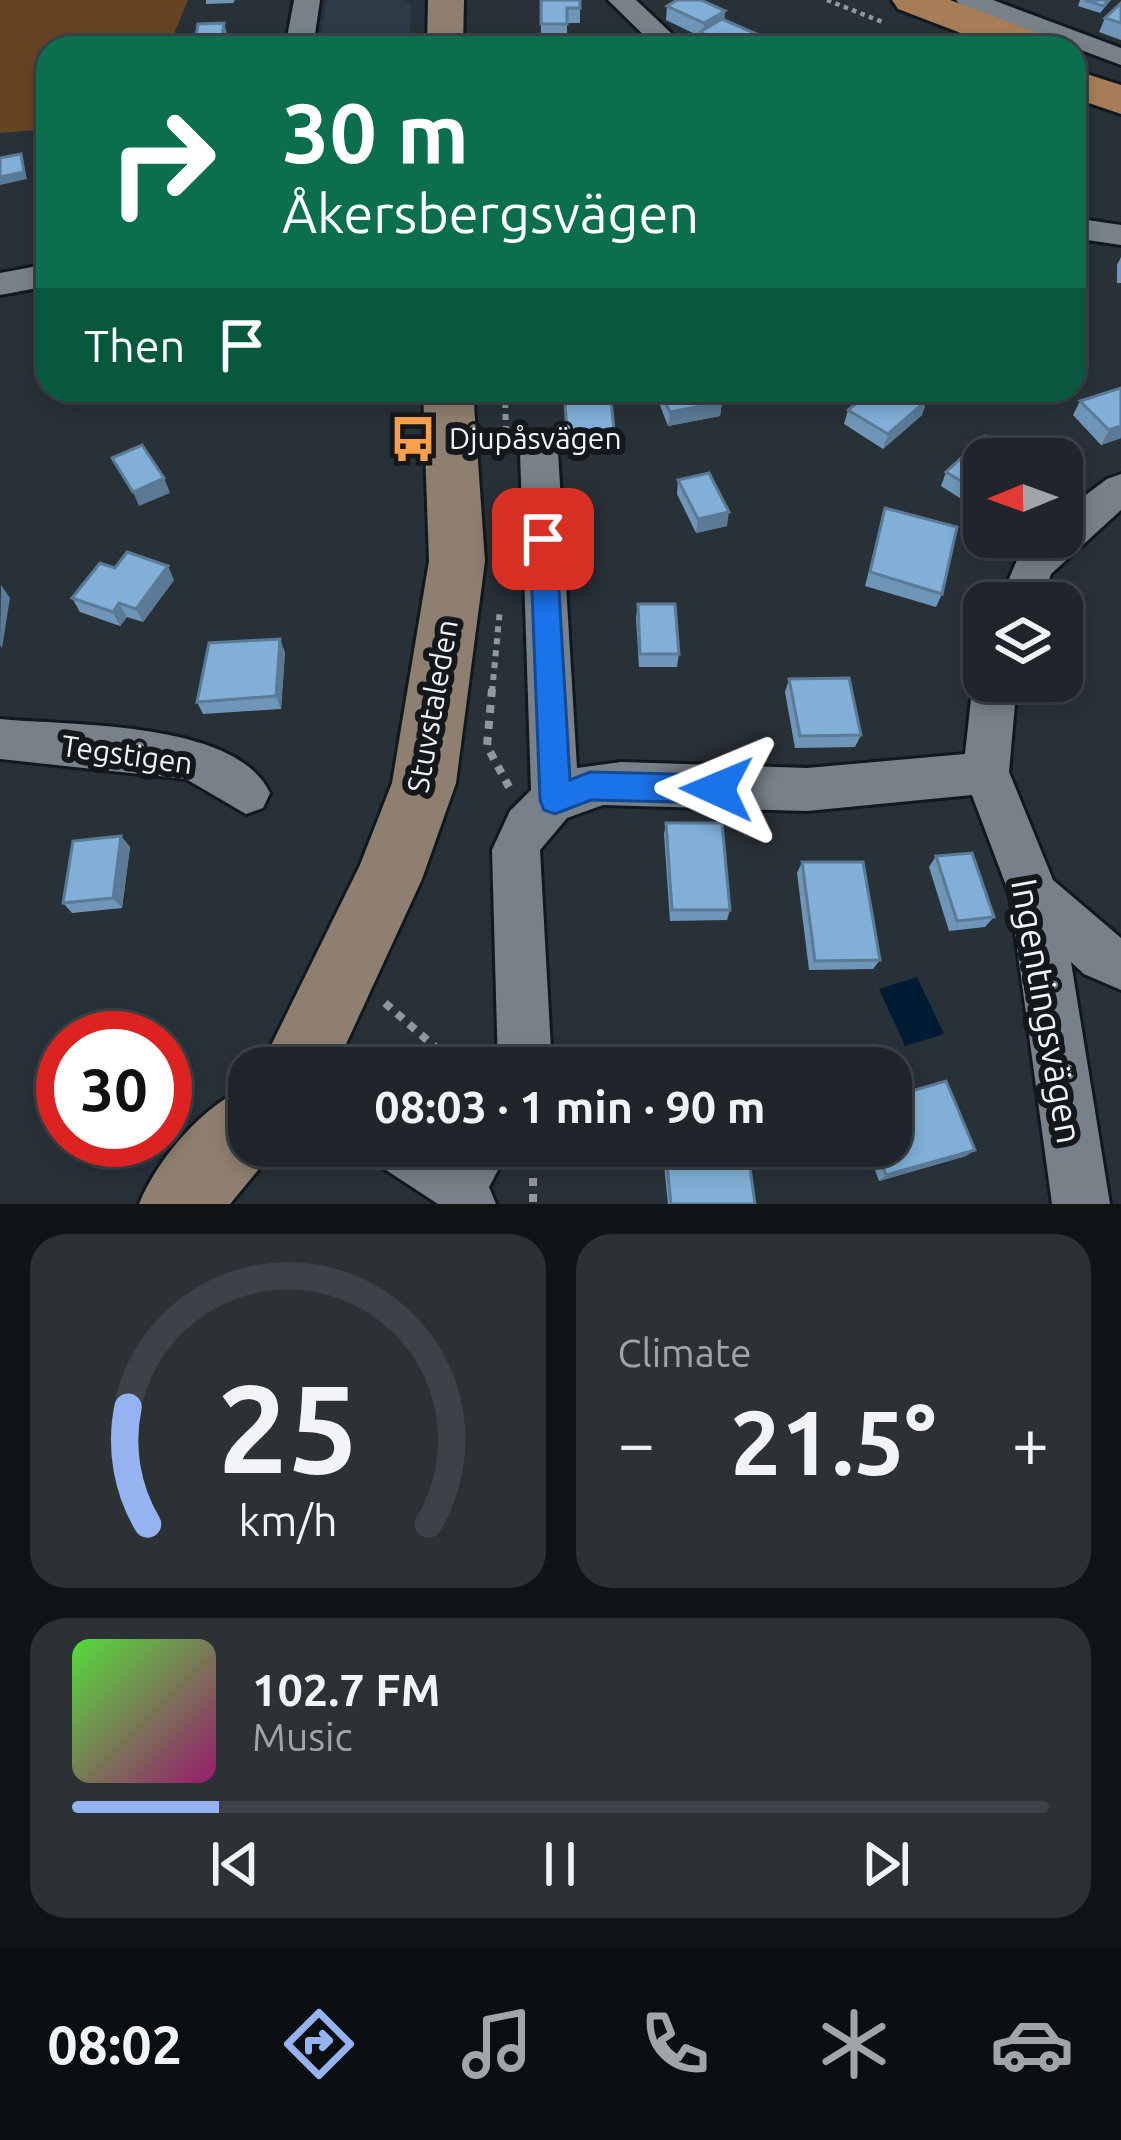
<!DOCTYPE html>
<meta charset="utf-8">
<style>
body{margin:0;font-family:Ubuntu,sans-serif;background:#2c3136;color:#f1f3f6;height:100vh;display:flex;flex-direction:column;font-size:45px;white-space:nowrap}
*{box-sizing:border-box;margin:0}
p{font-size:39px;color:#a1a5a8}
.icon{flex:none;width:66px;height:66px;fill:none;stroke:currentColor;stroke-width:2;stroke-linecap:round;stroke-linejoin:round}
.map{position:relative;height:1204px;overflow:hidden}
.details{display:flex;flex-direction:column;gap:30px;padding:30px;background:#111417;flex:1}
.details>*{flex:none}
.top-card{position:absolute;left:36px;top:36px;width:1050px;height:366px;border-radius:36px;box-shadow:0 6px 18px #0003,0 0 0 3px #3c4247;background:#0b6e4f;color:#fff;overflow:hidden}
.needle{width:78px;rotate:269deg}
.tools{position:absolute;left:963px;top:438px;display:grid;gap:24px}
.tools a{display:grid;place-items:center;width:120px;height:120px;border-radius:24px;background:#1f252a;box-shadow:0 6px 18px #0003,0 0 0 3px #3c4247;font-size:60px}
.speed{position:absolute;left:36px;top:1011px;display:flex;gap:24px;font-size:60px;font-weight:700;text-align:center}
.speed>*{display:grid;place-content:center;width:156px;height:156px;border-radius:50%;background:#1f252a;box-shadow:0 6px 18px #0003,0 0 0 3px #3c4247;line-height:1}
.speed .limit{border:18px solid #d22;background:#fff;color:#111}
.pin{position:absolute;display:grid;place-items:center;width:102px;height:102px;color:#fff;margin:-51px;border-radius:24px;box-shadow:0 6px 18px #0006}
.me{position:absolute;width:132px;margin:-66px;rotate:271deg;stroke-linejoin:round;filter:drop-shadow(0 0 9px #0008)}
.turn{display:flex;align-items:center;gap:42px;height:252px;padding:0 48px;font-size:54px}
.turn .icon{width:156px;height:156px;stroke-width:2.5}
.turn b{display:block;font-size:84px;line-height:102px}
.then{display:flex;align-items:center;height:114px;padding:0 48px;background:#0003;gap:24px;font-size:45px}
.big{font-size:90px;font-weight:600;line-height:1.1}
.details .card{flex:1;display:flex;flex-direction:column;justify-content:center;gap:18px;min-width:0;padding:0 42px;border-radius:36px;background:#2c3136}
.details .dial{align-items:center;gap:0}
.dial svg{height:312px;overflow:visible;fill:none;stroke:#3c4247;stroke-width:7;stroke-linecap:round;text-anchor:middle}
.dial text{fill:#f1f3f6;stroke:none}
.song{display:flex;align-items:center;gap:36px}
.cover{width:144px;height:144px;border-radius:18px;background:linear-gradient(135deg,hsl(110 70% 55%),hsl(320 70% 35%))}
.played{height:12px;border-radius:6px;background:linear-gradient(90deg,#95b2f1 15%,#3c4247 15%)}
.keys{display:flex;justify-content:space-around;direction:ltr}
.heat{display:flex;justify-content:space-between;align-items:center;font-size:66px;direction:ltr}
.details .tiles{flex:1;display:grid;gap:30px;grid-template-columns:1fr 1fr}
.card:last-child{grid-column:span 2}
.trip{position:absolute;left:228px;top:1047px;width:684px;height:120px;border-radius:36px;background:#1f252a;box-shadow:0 6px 18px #0003,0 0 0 3px #3c4247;font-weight:600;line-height:120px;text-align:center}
.tab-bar{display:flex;height:192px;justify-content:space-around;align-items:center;background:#0c0f11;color:#a1a5a8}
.tab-bar .icon{width:84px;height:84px}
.tab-bar .on{color:#95b2f1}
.tab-bar b{font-size:54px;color:#f1f3f6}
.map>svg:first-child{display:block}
.built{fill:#2e3b46}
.green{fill:#664323}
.water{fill:#001c34}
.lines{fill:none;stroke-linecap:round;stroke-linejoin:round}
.street-casing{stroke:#11181f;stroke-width:6}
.secondary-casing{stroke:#11181f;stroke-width:6}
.primary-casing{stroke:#11181f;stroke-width:6}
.path-far2{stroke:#91979d;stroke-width:4.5;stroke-dasharray:4.5 4.5;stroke-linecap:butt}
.path-far1{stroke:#91979d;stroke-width:6;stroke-dasharray:6 6;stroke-linecap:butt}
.path{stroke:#91979d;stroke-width:8;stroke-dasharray:8 8;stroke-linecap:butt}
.street{fill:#788189;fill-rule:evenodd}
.secondary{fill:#8f7f70;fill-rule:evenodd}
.primary{fill:#a67d56;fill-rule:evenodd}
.wall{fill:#6f96b9}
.shaded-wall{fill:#5a7a96}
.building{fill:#81afd7;stroke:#5a7a96;stroke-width:3}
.route{fill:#1a73e8;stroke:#114b97;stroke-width:3}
.labels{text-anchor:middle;stroke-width:12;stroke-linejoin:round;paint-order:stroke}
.poi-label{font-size:30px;fill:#f0f5f9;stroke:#15181b;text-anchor:start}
.street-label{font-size:30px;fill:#f0f5f9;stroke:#15181b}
.near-street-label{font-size:36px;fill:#f0f5f9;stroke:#15181b}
</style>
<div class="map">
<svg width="1121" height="1204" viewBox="0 0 1121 1204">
<rect width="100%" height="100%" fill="#293138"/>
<!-- built -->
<path class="built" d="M326,0H404L411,4L409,48H320Z"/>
<!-- green -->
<path class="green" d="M0,0H188L168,48H48V129L0,133Z"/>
<!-- water -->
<path class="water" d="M917,977L944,1034L905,1046L879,989Z"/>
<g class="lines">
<defs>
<g id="street">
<path d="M294,0H320L313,48H285Z"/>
<path d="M608,0H636L687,48H657Z"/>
<path d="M956,0H993L1121,48V65L960,5Z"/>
<path d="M1074,218L1121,225V245L1074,238Z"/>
<path d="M48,264V286L0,295V273Z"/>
<path d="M539,438L552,442L558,452L577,768L621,762L807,768L965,754L973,681L979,668L984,666V681H1017L1009,772L1053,880L1121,938V990L1084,974L1071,962L1110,1204H1052L1010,896L972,795L807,811L603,805L567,818L540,850L552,1068H498L492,850L510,811L531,790L520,452L526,442Z"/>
<path d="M1121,474V510L1051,574L1041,603H999L1019,555L1037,537H1062V513L1107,479Z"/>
<path d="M0,719C70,726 236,720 270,793L263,808L246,814L186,779L0,759Z"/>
<path d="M372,1146H511L489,1187L496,1204H438L380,1166Z"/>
</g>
<g id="secondary">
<path d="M428,0H464L463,48H427Z"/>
<path d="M423,390H473L485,561L456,783L422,879L335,1068H260L360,865L392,783L429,561Z"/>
<path d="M249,1086V1146H278L230,1204H139C158,1158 203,1105 249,1086Z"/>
</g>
<g id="primary">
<path d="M892,0H950L1054,39L1060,48H1000L898,9Z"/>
<path d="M1074,70L1121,85V114L1074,98Z"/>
</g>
</defs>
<!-- street casing -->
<use href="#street" class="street-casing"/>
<!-- secondary casing -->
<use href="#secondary" class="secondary-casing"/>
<!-- primary casing -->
<use href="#primary" class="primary-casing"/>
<!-- path-far2 -->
<path class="path-far2" d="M827,0L885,23"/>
<!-- path-far1 -->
<g class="path-far1">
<path d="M505,390L506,440"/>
<path d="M492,692L500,609"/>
</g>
<!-- path -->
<g class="path">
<path d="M492,689L487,746L509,787"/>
<path d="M385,1003L459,1068"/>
<path d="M533,1146V1204"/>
</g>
<!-- street -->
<use href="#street" class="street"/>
<!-- secondary -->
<use href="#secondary" class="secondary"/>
<!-- primary -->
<use href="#primary" class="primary"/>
</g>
<!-- wall -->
<g class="wall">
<path d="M206,0H235L233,3L206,4Z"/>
<path d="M541,0H580V23H567V39H541Z"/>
<path d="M1080,0H1111L1100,13L1078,6Z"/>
<path d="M1121,3V40L1099,32L1105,18Z"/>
<path d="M667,6L724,20L767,48H702L698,46L699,36L666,20Z"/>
<path d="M1121,257V283H1117V265Z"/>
<path d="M1121,388V438L1101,445L1073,415L1080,401Z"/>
<path d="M564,390L614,430L613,445H567Z"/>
<path d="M654,390H717L722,402L720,416L668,426Z"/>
<path d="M927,400L922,415L883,449L844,424L848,410Z"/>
<path d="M984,459V512L983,513L941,486L946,472Z"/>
<path d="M678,480L727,526L696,533L677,494Z"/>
<path d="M885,508L942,594L936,607L865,586Z"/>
<path d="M115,568L174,580L143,622L127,617L120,626L80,612L72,598Z"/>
<path d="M638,604L679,654L677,667H639L636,618Z"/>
<path d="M285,652L281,709L203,714L197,702Z"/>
<path d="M789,679L861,735L855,747L795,748L785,692Z"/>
<path d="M666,823L730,910L727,920L670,921L664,834Z"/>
<path d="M121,836L130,847L122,908L72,913L63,903Z"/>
<path d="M936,856L994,917L985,927L949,931L929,867Z"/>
<path d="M802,862L880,960L873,969L809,970L797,873Z"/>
<path d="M662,1146H747L755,1204H668Z"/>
<path d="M866,1146H891L966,1156L879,1181Z"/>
</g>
<!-- shaded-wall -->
<g class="shaded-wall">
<path d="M725,11L724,25L703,33L704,23Z"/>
<path d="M224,23L228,37L226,48H221Z"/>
<path d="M21,154L27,179L0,185V177Z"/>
<path d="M927,400L922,415L883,449L888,434Z"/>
<path d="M722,402L720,416L668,426L670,412Z"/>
<path d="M1121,426V438L1101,445L1109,430Z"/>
<path d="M164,478L170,493L139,506L133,492Z"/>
<path d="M729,512L727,526L696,533L698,519Z"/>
<path d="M168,566L174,580L143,622L136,609Z"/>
<path d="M1,585L10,598L2,648L0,645Z"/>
<path d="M119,603L127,617L120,626L113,612Z"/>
<path d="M280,639L285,652L281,709L276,696Z"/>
<path d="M121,836L130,847L122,908L113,898Z"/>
<path d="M975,1150L966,1156L879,1181L886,1175Z"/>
</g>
<!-- building -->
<g class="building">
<path d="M541,0H580V8H567V24H541Z"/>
<path d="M677,0H701L725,11L704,23L667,6Z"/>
<path d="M1085,0H1109L1103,6Z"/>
<path d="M1121,3V23L1105,18Z"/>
<path d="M722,19L768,39L755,48H735L700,32Z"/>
<path d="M224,23L221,46L194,48L198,24Z"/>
<path d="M391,41L392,48H346V44Z"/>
<path d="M21,154L24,172L0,177V158Z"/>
<path d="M1121,388V426L1109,430L1080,401Z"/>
<path d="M564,390H610L614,430L567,431Z"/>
<path d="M660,390H717L722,402L670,412Z"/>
<path d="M872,390H910L927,400L888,434L848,410Z"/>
<path d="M985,436L1023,459H984V495L946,472Z"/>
<path d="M142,445L164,478L133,492L112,458Z"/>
<path d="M709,473L729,512L698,519L678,480Z"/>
<path d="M885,508L957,527L942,594L870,572Z"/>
<path d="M127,552L168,566L136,609L119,603L113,612L72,598L100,563L115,568Z"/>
<path d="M638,604H675L679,654H640Z"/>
<path d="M280,639L276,696L197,702L209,643Z"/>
<path d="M849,678L861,735L800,736L789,679Z"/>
<path d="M666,823H722L730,910H672Z"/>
<path d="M121,836L113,898L63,903L73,841Z"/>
<path d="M972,853L994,917L957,921L936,856Z"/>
<path d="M802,862H863L880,960L815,961Z"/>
<path d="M946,1081L975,1150L886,1175L875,1146H891V1097Z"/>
<path d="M665,1146H747L755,1204H671Z"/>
</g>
<!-- route -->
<path class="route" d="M543,529L556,539L570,780L590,772L717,775L728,779L732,789L728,799L717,803L591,800L555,814L544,810L540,800L530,539Z"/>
<!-- icons -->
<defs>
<symbol id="bus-bare" viewBox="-9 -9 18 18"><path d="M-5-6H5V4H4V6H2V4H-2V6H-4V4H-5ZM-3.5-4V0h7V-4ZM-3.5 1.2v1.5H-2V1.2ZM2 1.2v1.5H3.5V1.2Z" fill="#f9a04c" stroke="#15181b" stroke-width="2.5" paint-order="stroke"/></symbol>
</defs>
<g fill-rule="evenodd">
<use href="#bus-bare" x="380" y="406" width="66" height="66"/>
</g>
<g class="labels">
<!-- poi labels -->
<g class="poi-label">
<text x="449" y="449">Djupåsvägen</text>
</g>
<!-- street labels -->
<g class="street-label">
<text transform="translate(433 706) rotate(-80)" y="10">Stuvstaleden</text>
<text transform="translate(127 755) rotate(8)" y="10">Tegstigen</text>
</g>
<!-- near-street labels -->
<g class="near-street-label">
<text transform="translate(1047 1011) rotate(80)" y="13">Ingentingsvägen</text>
</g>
</g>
</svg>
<div class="tools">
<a><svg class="needle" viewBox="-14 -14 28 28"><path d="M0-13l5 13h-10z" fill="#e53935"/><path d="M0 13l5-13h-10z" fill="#a1a5a8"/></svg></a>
<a><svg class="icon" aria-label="layers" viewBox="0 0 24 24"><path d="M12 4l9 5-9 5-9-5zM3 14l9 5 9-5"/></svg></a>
</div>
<div class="speed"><div class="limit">30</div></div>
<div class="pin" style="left:543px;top:539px;background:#d93025"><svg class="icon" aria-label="arrive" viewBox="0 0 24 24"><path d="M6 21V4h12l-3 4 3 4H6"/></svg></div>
<svg class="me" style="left:717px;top:789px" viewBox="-20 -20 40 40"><path d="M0-17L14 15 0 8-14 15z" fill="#1a73e8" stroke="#fff" stroke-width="4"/></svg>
<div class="trip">08:03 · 1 min · 90 m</div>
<div class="top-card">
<div class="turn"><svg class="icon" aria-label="right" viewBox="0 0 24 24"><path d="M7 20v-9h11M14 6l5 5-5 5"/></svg><div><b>30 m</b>Åkersbergsvägen</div></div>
<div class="then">Then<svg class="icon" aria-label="arrive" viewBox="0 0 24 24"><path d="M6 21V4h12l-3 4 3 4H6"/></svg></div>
</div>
</div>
<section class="details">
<div class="tiles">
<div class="card dial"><svg viewBox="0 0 100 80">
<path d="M14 69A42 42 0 1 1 86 69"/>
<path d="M14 69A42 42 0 0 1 9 39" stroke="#95b2f1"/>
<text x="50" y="56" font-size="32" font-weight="700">25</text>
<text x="50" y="72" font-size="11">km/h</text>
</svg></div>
<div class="card"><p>Climate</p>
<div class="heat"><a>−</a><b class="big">21.5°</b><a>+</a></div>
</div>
<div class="card">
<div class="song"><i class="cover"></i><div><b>102.7 FM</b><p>Music</p></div></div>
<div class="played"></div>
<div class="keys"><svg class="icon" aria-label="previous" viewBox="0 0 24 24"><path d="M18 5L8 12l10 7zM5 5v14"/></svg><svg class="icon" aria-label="pause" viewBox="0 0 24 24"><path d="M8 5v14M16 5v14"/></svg><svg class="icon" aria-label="next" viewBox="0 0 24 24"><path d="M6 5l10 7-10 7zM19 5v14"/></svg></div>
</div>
</div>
</section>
<nav class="tab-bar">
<b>08:02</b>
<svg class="icon on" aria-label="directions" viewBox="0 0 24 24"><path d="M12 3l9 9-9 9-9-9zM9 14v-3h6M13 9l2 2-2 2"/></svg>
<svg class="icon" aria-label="music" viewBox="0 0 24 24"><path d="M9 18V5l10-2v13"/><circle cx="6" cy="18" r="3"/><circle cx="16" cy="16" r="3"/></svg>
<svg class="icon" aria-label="phone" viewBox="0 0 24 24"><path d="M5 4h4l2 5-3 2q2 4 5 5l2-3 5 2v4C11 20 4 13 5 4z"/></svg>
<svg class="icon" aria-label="climate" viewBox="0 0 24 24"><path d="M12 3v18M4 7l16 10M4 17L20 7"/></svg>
<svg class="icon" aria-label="car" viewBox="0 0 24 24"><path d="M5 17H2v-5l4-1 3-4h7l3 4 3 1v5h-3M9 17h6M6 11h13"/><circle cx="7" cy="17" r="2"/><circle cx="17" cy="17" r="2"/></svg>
</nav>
